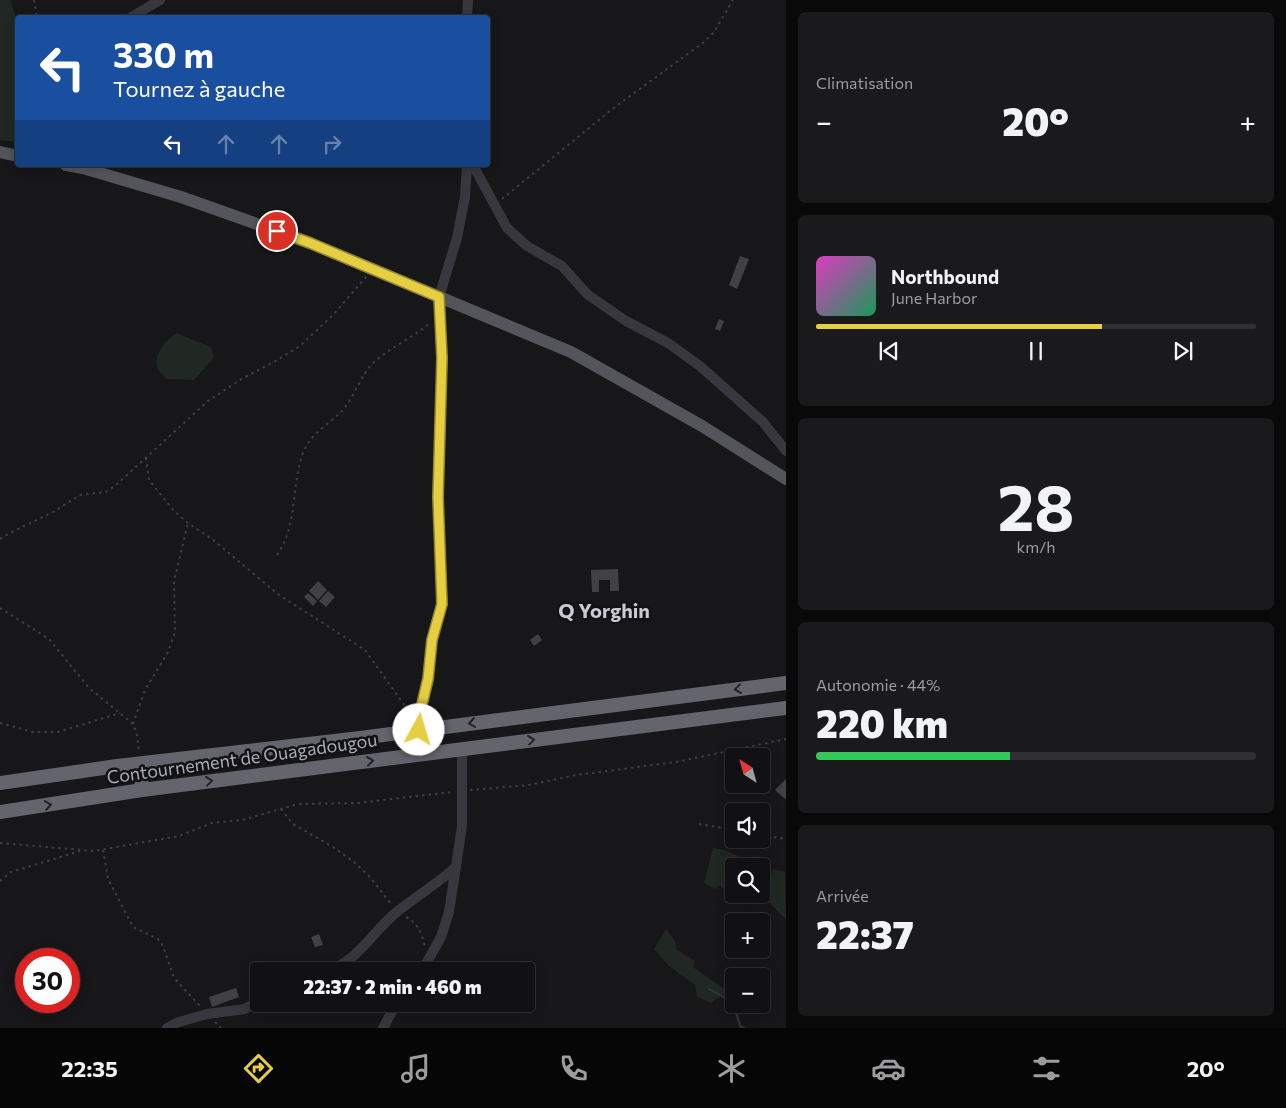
<!DOCTYPE html>
<html lang="fr">
<meta charset="utf-8">
<style>
body{margin:0;font-family:Commissioner,sans-serif;background:#1a191b;color:#f1f3f6;height:100vh;display:flex;flex-direction:column;font-size:19px;white-space:nowrap}
*{box-sizing:border-box;margin:0}
p{font-size:16px;color:#9c9d9f}
.icon{flex:none;width:28px;height:28px;fill:none;stroke:currentColor;stroke-width:2;stroke-linecap:round;stroke-linejoin:round}
.map{position:relative;flex:1;overflow:hidden}
.details{display:flex;flex-direction:column;gap:12px;padding:12px;background:#09090a;width:500px}
.details>*{flex:none}
.guide{position:absolute;left:15px;top:15px;width:475px;height:152px;border-radius:5px;box-shadow:0 2px 12px #0003,0 0 0 1px #303032;background:#1a4fa0;color:#fff;overflow:hidden}
.needle{width:32px;rotate:324deg}
.controls{position:absolute;left:725px;top:748px;display:grid;gap:10px}
.controls a{display:grid;place-items:center;width:45px;height:45px;border-radius:5px;background:#111012;box-shadow:0 2px 12px #0003,0 0 0 1px #303032;font-size:25px}
.speed{position:absolute;left:15px;top:948px;display:flex;gap:10px;font-size:25px;font-weight:700;text-align:center}
.speed>*{display:grid;place-content:center;width:65px;height:65px;border-radius:50%;background:#111012;box-shadow:0 2px 12px #0003,0 0 0 1px #303032;line-height:1}
.speed .limit{border:8px solid #d22;background:#fff;color:#111}
.pin{position:absolute;display:grid;place-items:center;width:42px;height:42px;color:#fff;margin:-21px;border:2px solid #fff;border-radius:50%;box-shadow:0 1px 5px #0007}
.me{position:absolute;width:55px;margin:-28px;rotate:6deg;stroke-linejoin:round;filter:drop-shadow(0 0 4px #0008)}
.turn{display:flex;align-items:center;gap:18px;height:105px;padding:0 15px;font-size:22px}
.turn .icon{width:65px;height:65px;stroke-width:2.5}
.turn b{display:block;font-size:35px;line-height:42px}
.lanes{display:flex;align-items:center;height:48px;padding:0 15px;background:#0003;justify-content:center;gap:25px;direction:ltr}
.lanes .off{opacity:.35}
.big{font-size:38px;font-weight:800;line-height:1.1}
.details .card{flex:1;display:flex;flex-direction:column;justify-content:center;gap:8px;min-width:0;padding:0 18px;border-radius:8px;background:#1a191b}
.details .dial{align-items:center;gap:0}
.dial b{font-size:65px;line-height:1}
.song{display:flex;align-items:center;gap:15px}
.cover{width:60px;height:60px;border-radius:8px;background:linear-gradient(135deg,hsl(310 70% 55%),hsl(150 70% 35%))}
.played{height:5px;border-radius:2px;background:linear-gradient(90deg,#e5ce41 65%,#303032 65%)}
.keys{display:flex;justify-content:space-around;direction:ltr}
.heat{display:flex;justify-content:space-between;align-items:center;font-size:28px;direction:ltr}
.charge{height:8px;border-radius:4px;background:linear-gradient(90deg,#34c759 44%,#303032 0)}
.trip{position:absolute;left:250px;top:962px;width:285px;height:50px;border-radius:5px;background:#111012;box-shadow:0 2px 12px #0003,0 0 0 1px #303032;font-weight:800;line-height:50px;text-align:center}
.menu{display:flex;height:80px;justify-content:space-around;align-items:center;background:#070607;color:#9c9d9f}
.menu .icon{width:35px;height:35px}
.menu .current{color:#e5ce41}
.menu b{font-size:22px;color:#f1f3f6}
main{display:flex;flex:1;min-height:0}
.map>svg:first-child{display:block}
.green{fill:#212823}
.lines{fill:none;stroke-linecap:round;stroke-linejoin:round}
.stream{stroke:#2d323b;stroke-width:2.5}
.building{fill:#414045}
.path{stroke:#3e3e44;stroke-width:2;stroke-dasharray:2.5 4;stroke-linecap:butt}
.minor{stroke:#38373d;stroke-width:10}
.major{stroke:#54545b;stroke-width:12}
.highway{stroke:#64646d;stroke-width:14}
.oneway{stroke:#222225}
.route-casing{stroke:#95862a;stroke-width:12}
.route{stroke:#e5ce41;stroke-width:9}
.labels{text-anchor:middle;stroke-width:5;stroke-linejoin:round;paint-order:stroke}
.street-label{font-size:18px;fill:#a9abb7;stroke:#121113}
.quarter-label{font-size:20px;font-weight:bold;fill:#cacad3;stroke:#121113}
</style>
<main>
<div class="map">
<svg width="786" height="1028" viewBox="0 0 786 1028">
<rect width="100%" height="100%" fill="#171618"/>
<!-- green -->
<g class="green">
<path d="M0,0H10L17,20V142L0,140Z"/>
<path d="M176,333L211,347L214,357L194,380L166,379C164,376 159,372 158,369C152,355 166,341 176,333Z"/>
<path d="M713,848C727,850 741,855 751,866H734V894H750L739,905L720,885L715,889L704,883Z"/>
<path d="M773,869L785,872L786,919L761,894V880L769,881Z"/>
<path d="M666,929L675,941L677,950L695,961L693,967L727,991L711,1003L697,997L695,985L669,966L654,949Z"/>
</g>
<g class="lines">
<!-- stream -->
<path class="stream" d="M709,989L733,1002L740,1026L744,1028"/>
</g>
<!-- building -->
<g class="building">
<path d="M740,256L749,259L737,289L729,285Z"/>
<path d="M719,319L724,321L720,331L715,329Z"/>
<path d="M618,569L619,591H610V580H599V592H592L591,570Z"/>
<path d="M318,581L327,590L318,600L309,591Z"/>
<path d="M328,591L335,597L326,607L319,601Z"/>
<path d="M308,593L317,601L313,606L304,597Z"/>
<path d="M538,634L542,640L534,646L530,640Z"/>
<path d="M786,779V798L785,799L775,790Z"/>
<path d="M319,934L323,945L315,947L311,937Z"/>
<path d="M236,988L239,997L212,1007L209,997Z"/>
</g>
<g class="lines">
<!-- path -->
<g class="path">
<path d="M34,0L37,18"/>
<path d="M502,199L611,110L704,42L714,32L733,0"/>
<path d="M146,458L149,480L174,511L188,523L212,539L279,595L365,650L405,706L413,712"/>
<path d="M0,539L12,532L53,512L80,495L106,492L116,485L208,401L243,378L274,362L300,346L333,315L366,277"/>
<path d="M277,555C298,525 291,486 303,453C310,434 328,425 341,412C354,398 361,375 372,364C390,347 413,338 431,322"/>
<path d="M0,608L49,639L89,688L133,724L137,735L139,753"/>
<path d="M0,723L33,732H58L120,713"/>
<path d="M133,724L145,690L168,652L175,632L174,581L188,523"/>
<path d="M470,790L529,785L576,775L676,762L786,739"/>
<path d="M281,809L293,824L333,847L354,862L370,877L391,904"/>
<path d="M699,824L734,830"/>
<path d="M761,835L786,839"/>
<path d="M0,843L94,851L179,836L212,823L242,820L298,804L358,803L453,792"/>
<path d="M103,850L108,879L133,927L158,939L163,946L174,978L200,1006"/>
<path d="M0,881L11,872L80,851"/>
<path d="M406,917C418,923 422,934 425,947"/>
<path d="M215,1022L221,1028"/>
</g>
<!-- minor -->
<g class="minor">
<path d="M130,18L160,0"/>
<path d="M467,18L468,0"/>
<path d="M473,165L507,228L527,246L562,266L587,294L626,321L668,343L700,366L763,422L786,451"/>
<path d="M419,730L422,703L428,679L432,639L442,604L438,497L442,358L439,297L457,238L465,197L467,165"/>
<path d="M325,971C358,963 372,931 398,911C417,896 438,883 456,867"/>
<path d="M422,971L441,937L449,912L462,826V749"/>
<path d="M167,1028L176,1023L207,1014L245,1009L259,1000"/>
<path d="M383,1028L396,1004"/>
</g>
<!-- major -->
<g class="major">
<path d="M0,152L18,156"/>
<path d="M66,165L83,168L181,197L310,243L571,352L702,426L786,479"/>
</g>
<!-- highway -->
<g class="highway">
<path d="M140,764L142,790"/>
<path d="M0,783L117,766L360,738L786,683"/>
<path d="M0,812L142,790L786,708"/>
</g>
</g>
<!-- one-way arrows -->
<defs><path id="oneway-chevron" d="M-2-3.5L2.5 0L-2 3.5" fill="none" stroke-width="1.6" stroke-linecap="round" stroke-linejoin="round" transform="scale(1.25)"/></defs>
<g class="oneway">
<use href="#oneway-chevron" transform="translate(738 689) rotate(173)"/>
<use href="#oneway-chevron" transform="translate(472 723) rotate(172)"/>
<use href="#oneway-chevron" transform="translate(531 740) rotate(-7)"/>
<use href="#oneway-chevron" transform="translate(370 761) rotate(-7)"/>
<use href="#oneway-chevron" transform="translate(209 781) rotate(-7)"/>
<use href="#oneway-chevron" transform="translate(48 805) rotate(-9)"/>
</g>
<g class="lines">
<defs>
<path id="route" d="M277,231L310,243L439,297L442,358L438,497L442,604L432,640L428,679L422,704L419,730"/>
</defs>
<!-- route casing -->
<use href="#route" class="route-casing"/>
<!-- route -->
<use href="#route" class="route"/>
</g>
<g class="labels">
<!-- street labels -->
<g class="street-label">
<text transform="translate(242 759) rotate(-8)" y="6">Contournement de Ouagadougou</text>
</g>
<!-- quarter labels -->
<g class="quarter-label">
<text x="604" y="618">Q Yorghin</text>
</g>
</g>
</svg>
<div class="controls">
<a><svg class="needle" viewBox="-14 -14 28 28"><path d="M0-13l5 13h-10z" fill="#e53935"/><path d="M0 13l5-13h-10z" fill="#9c9d9f"/></svg></a>
<a><svg class="icon" aria-label="sound" viewBox="0 0 24 24"><path d="M4 9h4l5-4v14l-5-4H4zM17 9q2 3 0 6"/></svg></a>
<a><svg class="icon" aria-label="search" viewBox="0 0 24 24"><circle cx="10" cy="10" r="6"/><path d="M15 15l6 6"/></svg></a>
<a>+</a>
<a>−</a>
</div>
<div class="speed"><div class="limit">30</div></div>
<div class="pin" style="left:277px;top:231px;background:#d93025"><svg class="icon" aria-label="arrive" viewBox="0 0 24 24"><path d="M6 21V4h12l-3 4 3 4H6"/></svg></div>
<svg class="me" style="left:419px;top:730px" viewBox="-20 -20 40 40"><circle r="19" fill="#fff"/><path d="M0-13L10 11 0 6-10 11z" fill="#e5ce41"/></svg>
<div class="trip">22:37 · 2 min · 460 m</div>
<div class="guide">
<div class="turn"><svg class="icon" aria-label="left" viewBox="0 0 24 24"><path d="M17 20v-9H6M10 6l-5 5 5 5"/></svg><div><b>330 m</b>Tournez à gauche</div></div>
<div class="lanes"><svg class="icon" aria-label="left" viewBox="0 0 24 24"><path d="M17 20v-9H6M10 6l-5 5 5 5"/></svg><svg class="icon off" aria-label="ahead" viewBox="0 0 24 24"><path d="M12 20V5M6 11l6-6 6 6"/></svg><svg class="icon off" aria-label="ahead" viewBox="0 0 24 24"><path d="M12 20V5M6 11l6-6 6 6"/></svg><svg class="icon off" aria-label="right" viewBox="0 0 24 24"><path d="M7 20v-9h11M14 6l5 5-5 5"/></svg></div>
</div>
</div>
<section class="details">
<div class="card"><p>Climatisation</p>
<div class="heat"><a>−</a><b class="big">20°</b><a>+</a></div>
</div>
<div class="card">
<div class="song"><i class="cover"></i><div><b>Northbound</b><p>June Harbor</p></div></div>
<div class="played"></div>
<div class="keys"><svg class="icon" aria-label="previous" viewBox="0 0 24 24"><path d="M18 5L8 12l10 7zM5 5v14"/></svg><svg class="icon" aria-label="pause" viewBox="0 0 24 24"><path d="M8 5v14M16 5v14"/></svg><svg class="icon" aria-label="next" viewBox="0 0 24 24"><path d="M6 5l10 7-10 7zM19 5v14"/></svg></div>
</div>
<div class="card dial"><b>28</b><p>km/h</p></div>
<div class="card"><p>Autonomie · 44%</p><b class="big">220 km</b><div class="charge"></div></div>
<div class="card"><p>Arrivée</p><b class="big">22:37</b></div>
</section>
</main>
<nav class="menu">
<b>22:35</b>
<svg class="icon current" aria-label="directions" viewBox="0 0 24 24"><path d="M12 3l9 9-9 9-9-9zM9 14v-3h6M13 9l2 2-2 2"/></svg>
<svg class="icon" aria-label="music" viewBox="0 0 24 24"><path d="M9 18V5l10-2v13"/><circle cx="6" cy="18" r="3"/><circle cx="16" cy="16" r="3"/></svg>
<svg class="icon" aria-label="phone" viewBox="0 0 24 24"><path d="M5 4h4l2 5-3 2q2 4 5 5l2-3 5 2v4C11 20 4 13 5 4z"/></svg>
<svg class="icon" aria-label="climate" viewBox="0 0 24 24"><path d="M12 3v18M4 7l16 10M4 17L20 7"/></svg>
<svg class="icon" aria-label="car" viewBox="0 0 24 24"><path d="M5 17H2v-5l4-1 3-4h7l3 4 3 1v5h-3M9 17h6M6 11h13"/><circle cx="7" cy="17" r="2"/><circle cx="17" cy="17" r="2"/></svg>
<svg class="icon" aria-label="filters" viewBox="0 0 24 24"><path d="M4 7h16M4 17h16"/><circle cx="9" cy="7" r="2"/><circle cx="15" cy="17" r="2"/></svg>
<b>20°</b>
</nav>
